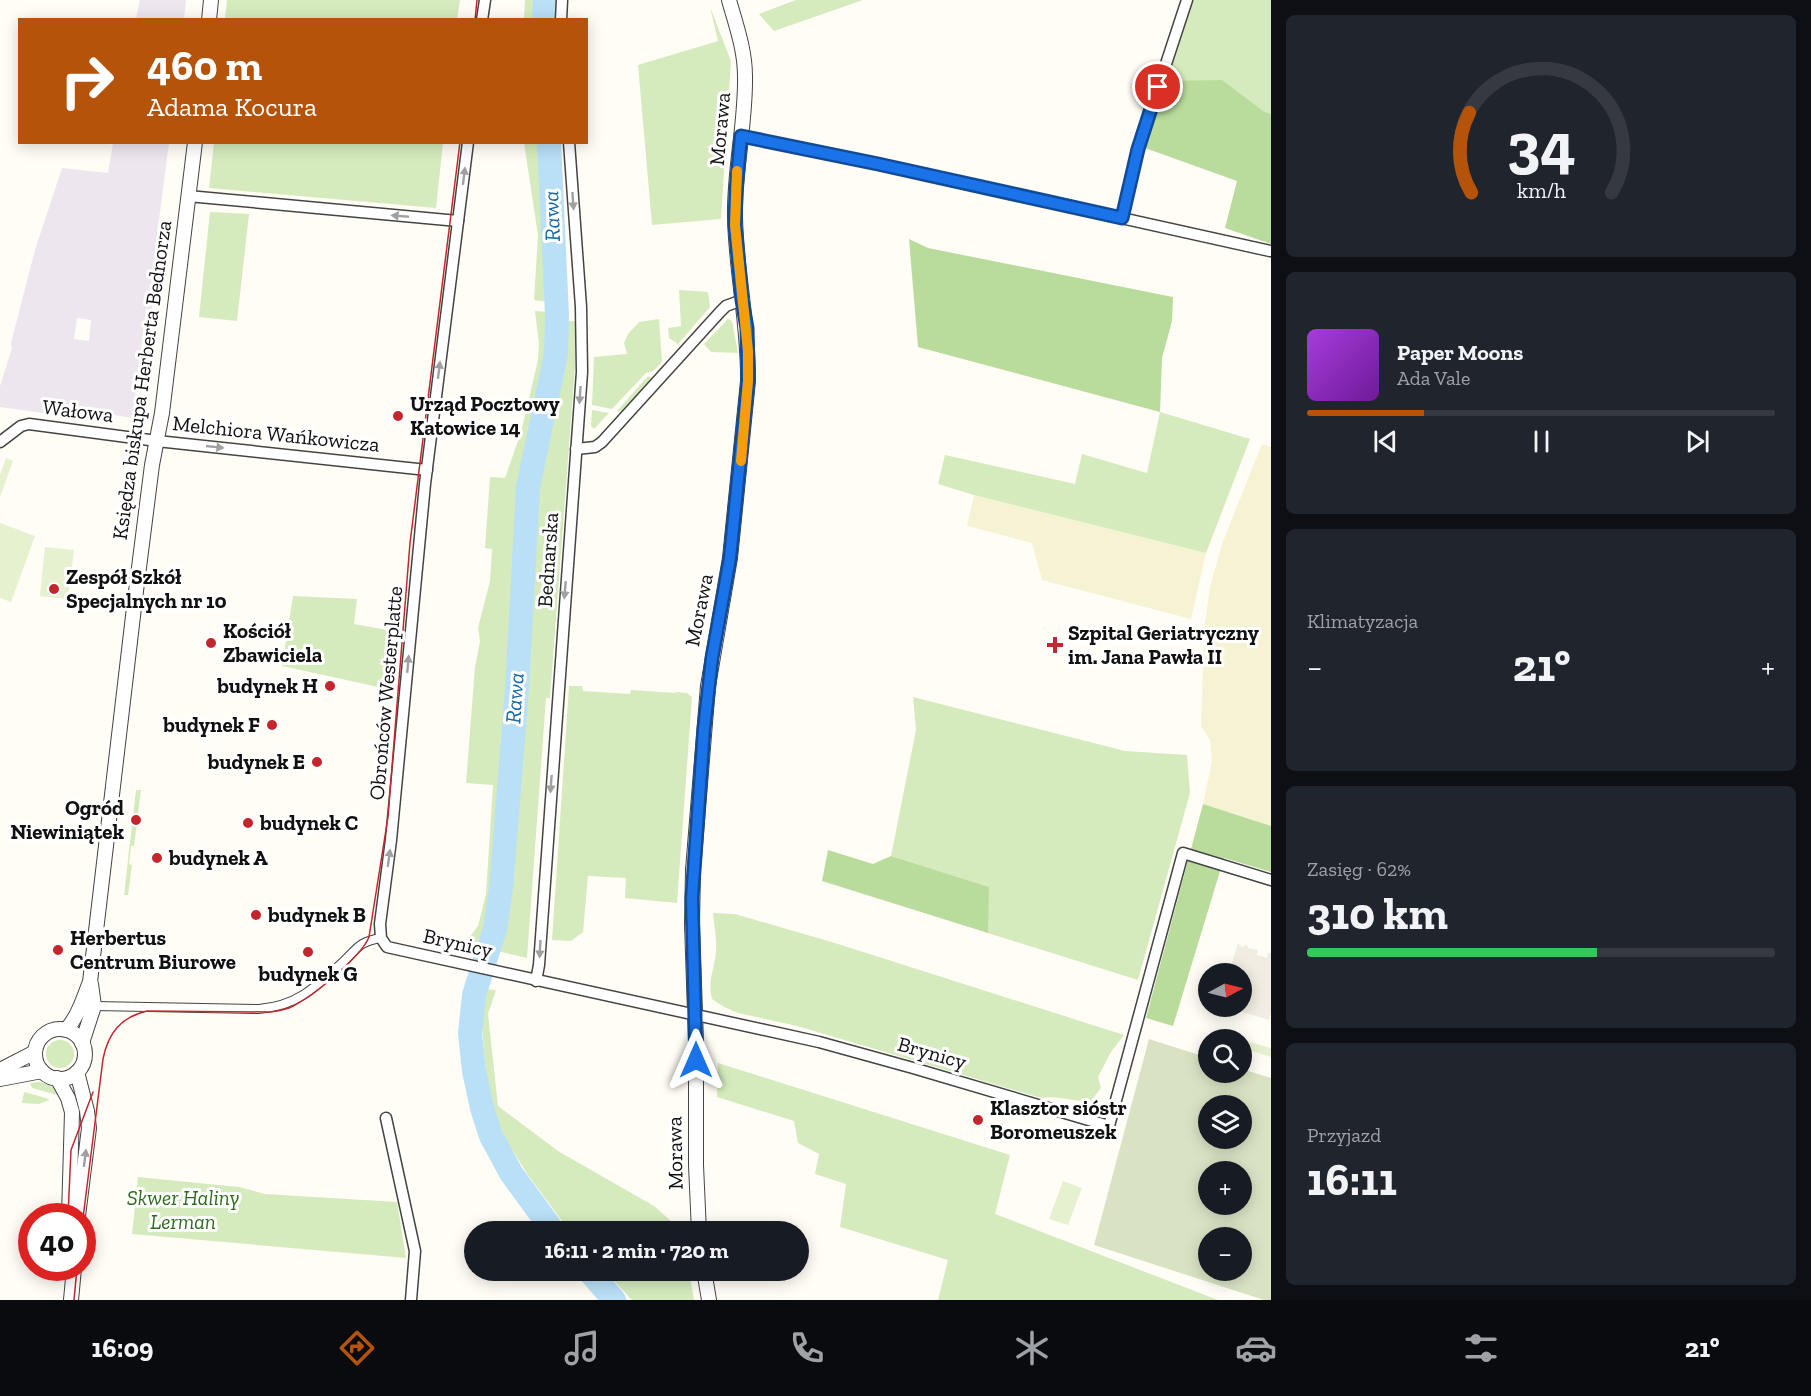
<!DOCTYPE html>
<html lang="pl">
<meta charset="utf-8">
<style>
body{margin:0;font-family:"Zilla Slab",serif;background:#20242c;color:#f1f3f6;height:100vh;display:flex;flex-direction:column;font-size:22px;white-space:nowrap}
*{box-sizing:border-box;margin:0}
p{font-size:20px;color:#9ea1a6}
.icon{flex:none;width:33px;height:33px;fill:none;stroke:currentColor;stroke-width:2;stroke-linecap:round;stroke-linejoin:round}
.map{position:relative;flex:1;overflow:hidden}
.side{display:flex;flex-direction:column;gap:15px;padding:15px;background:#0d0f14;width:540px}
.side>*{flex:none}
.hud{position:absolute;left:18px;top:18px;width:570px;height:126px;border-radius:0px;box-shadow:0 3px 15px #0003;background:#b45309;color:#fff;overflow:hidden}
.needle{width:39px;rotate:83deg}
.tools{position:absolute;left:1198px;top:963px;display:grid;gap:12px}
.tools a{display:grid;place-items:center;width:54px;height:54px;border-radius:50%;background:#171b24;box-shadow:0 3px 15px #0003;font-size:30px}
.speed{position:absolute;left:18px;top:1203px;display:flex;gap:12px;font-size:30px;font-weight:700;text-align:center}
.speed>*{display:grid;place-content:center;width:78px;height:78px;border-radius:50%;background:#171b24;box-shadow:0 3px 15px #0003;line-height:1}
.speed .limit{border:9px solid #d22;background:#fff;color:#111}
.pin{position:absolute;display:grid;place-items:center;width:51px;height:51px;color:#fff;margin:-26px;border:3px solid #fff;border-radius:50%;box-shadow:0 2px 6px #0007}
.me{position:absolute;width:66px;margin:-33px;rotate:0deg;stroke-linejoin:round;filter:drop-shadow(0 0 4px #0008)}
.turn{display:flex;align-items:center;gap:21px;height:126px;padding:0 30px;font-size:27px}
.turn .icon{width:78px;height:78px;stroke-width:2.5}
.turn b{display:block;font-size:42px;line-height:51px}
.big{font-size:45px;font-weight:700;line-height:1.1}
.side .widget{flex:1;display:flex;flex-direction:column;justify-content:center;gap:9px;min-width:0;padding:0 21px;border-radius:9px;background:#20242c}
.side .dial{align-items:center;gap:0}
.dial svg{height:156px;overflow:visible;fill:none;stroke:#363941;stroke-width:7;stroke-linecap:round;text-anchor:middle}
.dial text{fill:#f1f3f6;stroke:none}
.song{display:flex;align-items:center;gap:18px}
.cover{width:72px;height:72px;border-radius:9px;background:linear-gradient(135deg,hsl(280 70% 55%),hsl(280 70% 35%))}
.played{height:6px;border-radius:3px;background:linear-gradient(90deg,#b45309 25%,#363941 25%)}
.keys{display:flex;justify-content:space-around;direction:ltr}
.heat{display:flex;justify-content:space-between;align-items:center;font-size:33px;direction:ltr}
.charge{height:9px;border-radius:4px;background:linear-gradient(90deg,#34c759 62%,#363941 0)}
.trip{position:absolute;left:464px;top:1221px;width:345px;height:60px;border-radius:30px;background:#171b24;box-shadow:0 3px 15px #0003;font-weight:700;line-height:60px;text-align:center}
.tab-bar{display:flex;height:96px;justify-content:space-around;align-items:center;background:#090b0e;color:#9ea1a6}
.tab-bar .icon{width:42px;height:42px}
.tab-bar .on{color:#b45309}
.tab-bar b{font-size:27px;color:#f1f3f6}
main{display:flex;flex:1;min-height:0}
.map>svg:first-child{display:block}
.industrial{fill:#eee6ef;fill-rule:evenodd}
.farmland{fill:#f6f3d4}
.green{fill:#d5ebbd}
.forest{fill:#b9dc9c}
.cemetery{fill:#d9e3c4;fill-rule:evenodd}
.pitch{fill:#e6f2cf}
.plaza{fill:#f1ede2}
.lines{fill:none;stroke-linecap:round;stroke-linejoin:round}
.river{stroke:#b9e0f7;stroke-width:24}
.pedestrian-casing{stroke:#444;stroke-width:10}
.minor-casing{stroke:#444;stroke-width:13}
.tertiary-casing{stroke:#444;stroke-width:16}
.pedestrian{stroke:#fff;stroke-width:8}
.minor{stroke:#fff;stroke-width:10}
.tertiary{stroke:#fff;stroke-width:14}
.tram{stroke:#c4262e;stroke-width:1.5}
.oneway{fill:#a0a0a0}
.route-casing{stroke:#114b97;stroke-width:15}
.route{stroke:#1a73e8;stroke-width:10}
.slow{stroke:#f59e0b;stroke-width:10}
.poi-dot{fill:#c4262e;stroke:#fff;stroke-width:2}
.labels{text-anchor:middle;stroke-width:6;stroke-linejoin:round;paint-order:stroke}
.street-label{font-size:21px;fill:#111;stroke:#fff}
.poi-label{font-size:21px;font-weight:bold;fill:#111;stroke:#fff;text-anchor:start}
.park-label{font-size:21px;font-style:italic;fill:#2f6b1f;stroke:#fff}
.water-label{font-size:22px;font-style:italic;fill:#1768a6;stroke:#fff}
</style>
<main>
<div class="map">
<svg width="1271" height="1300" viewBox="0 0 1271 1300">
<rect width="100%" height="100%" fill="#fffdf5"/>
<!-- industrial -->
<g class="industrial">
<path d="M140,0H186L184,19H136Z"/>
<path d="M113,143H169L157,235L162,237L152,310L146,309L145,316L135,398L139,399L137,412H133V418L57,406L50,414L0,407V386L12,348L11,343L35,250L62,168L108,173ZM77,318L91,320L89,341L74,339Z"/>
</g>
<!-- farmland -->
<g class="farmland">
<path d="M1262,444L1271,447V826L1203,804L1212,761L1210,740L1201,726L1204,631L1210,587L1222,544Z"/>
<path d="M974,495L1206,553L1191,619L1042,580L1032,543L967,526Z"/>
</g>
<!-- green -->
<g class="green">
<path d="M227,0H460L457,19H225Z"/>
<path d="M525,0H540L539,19H524Z"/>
<path d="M796,0H863L774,31L759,14Z"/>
<path d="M1189,0H1271V114L1167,81Z"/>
<path d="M710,7L731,61L721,219L652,225L638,65L718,41Z"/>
<path d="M214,143H443L436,208L209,188Z"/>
<path d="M524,143H542L550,302L534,300L538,235Z"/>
<path d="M210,212L249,214L237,321L199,317Z"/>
<path d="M679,290L708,292L710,307L678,344L669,338L668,328L681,326Z"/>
<path d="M535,311L551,312V348L522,474L511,671L493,892L489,916L479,942H466L478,926L486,894L493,785L466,783L475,667L480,641L478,628L490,581L492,549L485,548L490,477L505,478L521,432L538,360L539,344Z"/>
<path d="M659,319L662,362L653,371L646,373L612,409L592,405L594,357L627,354L624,343L628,334L639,322Z"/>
<path d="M728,319L732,321L738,353L711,352L704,344Z"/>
<path d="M567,321H575V367L550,698H546L527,958L498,951L507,922L514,856L534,581L537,486L564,360Z"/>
<path d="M648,376L653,379L623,411H617Z"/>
<path d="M592,410L609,413L594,429L591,426Z"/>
<path d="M1160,412L1250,439L1206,553L974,495L938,484L945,455L1075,484L1082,454L1147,473Z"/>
<path d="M293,596L357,599L354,624L387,630L383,688L282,666Z"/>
<path d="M569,686H582L583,691L630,694L631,690L675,693L676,692L687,693L692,697L677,903L625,898L626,878L588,876L583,932L571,941L552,940Z"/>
<path d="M913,697L1125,751L1187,755L1190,793L1138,980L988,933V887L891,856L916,730Z"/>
<path d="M136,790H141L134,846H131L129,864L132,865L128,895H124Z"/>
<path d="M713,913L735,914L835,943L1124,1035L1111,1052L1098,1077L1101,1088L1091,1101C1074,1102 1058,1095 1041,1098L797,1026L738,1013L724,1007L712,999C707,981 715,968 716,951C717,939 714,925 713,913Z"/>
<path d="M486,989L496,990L488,1014L498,1106L558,1151L654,1206L682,1231H571L565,1225L528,1175L505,1139L494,1110L486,1073L481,1017Z"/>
<circle cx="60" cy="1054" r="14"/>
<path d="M718,1063L1010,1155L995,1214L1218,1300H938L948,1260L840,1227L846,1184L815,1174L819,1154L798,1143L794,1121L717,1097Z"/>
<path d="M39,1082C49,1084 56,1087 61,1096L32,1088L30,1083Z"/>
<path d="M25,1092L49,1099V1100L39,1104L22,1103L24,1093Z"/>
<path d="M138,1177L239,1187L265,1194L397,1202L406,1258L132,1234Z"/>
<path d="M605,1271H689L694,1300H632Z"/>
</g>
<!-- forest -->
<g class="forest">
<path d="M1222,80L1263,111L1271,114V244L1225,228L1237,181L1145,148L1167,81Z"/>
<path d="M909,239L928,248L1173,297L1172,321L1162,358L1160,412L918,347Z"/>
<path d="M1203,804L1271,826V872L1224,858L1173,1026L1146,1018Z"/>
<path d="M828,850L873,864L891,856L989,887L988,933L822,881Z"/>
</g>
<!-- cemetery -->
<path class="cemetery" d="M1149,1039L1209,1058V1072H1242V1069L1271,1078V1300H1264L1094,1245ZM1209,1106H1242V1138H1209ZM1209,1172H1242V1204H1209ZM1209,1238H1242V1270H1209Z"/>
<!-- pitch -->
<g class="pitch">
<path d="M6,458L13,461L0,497V475Z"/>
<path d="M0,523L35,536L11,602L0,598Z"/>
<path d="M45,547L74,550L68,599L40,596Z"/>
<path d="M1242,1040L1271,1048V1057L1242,1048Z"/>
<path d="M1063,1181L1082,1188L1068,1225L1049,1219Z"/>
</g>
<!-- plaza -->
<path class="plaza" d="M1238,943L1240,946L1243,947L1244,945L1248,946V948L1258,950L1257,955L1267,958L1268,953H1271V1012L1269,1020L1226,1007L1242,1006V974L1229,973Z"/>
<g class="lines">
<!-- river -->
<g class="river">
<path d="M544,20L545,0"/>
<path d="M549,142L557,315L556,354L528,487L517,689L501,889L495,929L474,995L470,1033L474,1071L482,1108L491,1136L511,1173L554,1232"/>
<path d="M588,1270L614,1300"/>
</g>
<defs>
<path id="pedestrian" d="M94,1006L259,1009C297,1006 316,987 343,962C358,948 358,942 381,938"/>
<g id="minor">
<path d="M482,20L485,0"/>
<path d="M561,20L562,0"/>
<path d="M741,136L878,164L1270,251"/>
<path d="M468,142L425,484L391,840L380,924L381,938L387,947L819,1042L913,1068L1109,1126L1183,853L1271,880"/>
<path d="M188,196L458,221"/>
<path d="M1122,218L1138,149L1187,0"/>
<path d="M0,442L21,426L29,424L157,441L427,470"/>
<path d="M576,449L595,447L602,442L720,312L726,306L742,300"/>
<path d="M536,981L539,965L582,372L581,307L569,142"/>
<path d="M386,1118L415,1251L411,1300"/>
</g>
<g id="tertiary">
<path d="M209,20L211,0"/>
<circle cx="60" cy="1054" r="25"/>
<path d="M66,1030C79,1015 83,999 90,982L135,599L152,465L162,413L195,142"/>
<path d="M82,1043L94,1006L91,984"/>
<path d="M0,1070L35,1052"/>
<path d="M77,1072L87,1111L89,1128L78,1216"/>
<path d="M57,1078L68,1098L72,1112L69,1216"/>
<path d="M0,1079L42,1071"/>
<path d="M699,1232L696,1165V1042L692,924L693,870L708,686L730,558L748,381C749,326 736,272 735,217C734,170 746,123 745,76C745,50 736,25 729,0"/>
<path d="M704,1270L709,1300"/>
<path d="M71,1300L74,1268"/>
</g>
</defs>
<!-- pedestrian casing -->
<use href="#pedestrian" class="pedestrian-casing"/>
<!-- minor casing -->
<use href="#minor" class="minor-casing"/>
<!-- tertiary casing -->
<use href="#tertiary" class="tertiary-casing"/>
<!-- pedestrian -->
<use href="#pedestrian" class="pedestrian"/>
<!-- minor -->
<use href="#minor" class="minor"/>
<!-- tertiary -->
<use href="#tertiary" class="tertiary"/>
<!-- tram -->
<g class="tram">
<path d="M475,20L477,0"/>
<path d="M68,1216L71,1150L93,1092"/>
<path d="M82,1226L103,1059C108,1033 121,1017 147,1011L270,1012C278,1011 286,1010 293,1006C313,996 361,957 369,937L388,817L410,543L460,142"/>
<path d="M74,1300L77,1268"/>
</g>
</g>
<!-- one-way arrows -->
<defs><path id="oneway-solid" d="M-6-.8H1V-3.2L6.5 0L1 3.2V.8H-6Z" transform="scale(1.5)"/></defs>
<g class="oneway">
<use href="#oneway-solid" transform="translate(464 176) rotate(-83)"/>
<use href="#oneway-solid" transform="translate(573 201) rotate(86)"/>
<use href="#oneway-solid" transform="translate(400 216) rotate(-175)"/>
<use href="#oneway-solid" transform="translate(439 370) rotate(-83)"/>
<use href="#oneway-solid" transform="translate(580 395) rotate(94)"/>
<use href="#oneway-solid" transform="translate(215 447) rotate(6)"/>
<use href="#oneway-solid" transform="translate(565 590) rotate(95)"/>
<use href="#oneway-solid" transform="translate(408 664) rotate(-85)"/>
<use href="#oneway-solid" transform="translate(551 784) rotate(94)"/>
<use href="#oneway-solid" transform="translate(389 858) rotate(-82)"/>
<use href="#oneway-solid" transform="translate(540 949) rotate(93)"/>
<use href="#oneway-solid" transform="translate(85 1158) rotate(-83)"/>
</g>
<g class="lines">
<defs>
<path id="route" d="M696,1060L692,898L704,729L712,658L730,558L748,381L747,328L742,300L735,225L736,190L741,136L878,164L1122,218L1138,149L1158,87"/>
</defs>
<!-- route casing -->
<use href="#route" class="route-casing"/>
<!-- route -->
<use href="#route" class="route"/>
<!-- slow -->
<path class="slow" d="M737,171L735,225L748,351V381L741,461"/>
</g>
<!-- markers -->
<g class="poi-dot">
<circle cx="398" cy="416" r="6"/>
<circle cx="54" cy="589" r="6"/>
<circle cx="211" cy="643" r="6"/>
<path d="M1052 636h6v6h6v6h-6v6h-6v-6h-6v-6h6z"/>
<circle cx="330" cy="686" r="6"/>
<circle cx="272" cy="725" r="6"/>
<circle cx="317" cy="762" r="6"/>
<circle cx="136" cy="820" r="6"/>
<circle cx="248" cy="823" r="6"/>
<circle cx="157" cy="858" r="6"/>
<circle cx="256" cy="915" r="6"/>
<circle cx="58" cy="950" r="6"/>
<circle cx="308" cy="952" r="6"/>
<circle cx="978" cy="1120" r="6"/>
</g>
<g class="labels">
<!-- street labels -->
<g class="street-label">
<text transform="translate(720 129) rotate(-85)" y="7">Morawa</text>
<text transform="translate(142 380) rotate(-82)" y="7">Księdza biskupa Herberta Bednorza</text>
<text transform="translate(78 411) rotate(7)" y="7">Wałowa</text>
<text transform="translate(276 434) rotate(6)" y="7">Melchiora Wańkowicza</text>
<text transform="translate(548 560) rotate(-86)" y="7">Bednarska</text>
<text transform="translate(699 610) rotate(-79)" y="7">Morawa</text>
<text transform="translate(386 693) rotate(-85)" y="7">Obrońców Westerplatte</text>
<text transform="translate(458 943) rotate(13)" y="7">Brynicy</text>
<text transform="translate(932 1053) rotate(16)" y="7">Brynicy</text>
<text transform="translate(675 1153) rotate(-91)" y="7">Morawa</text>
</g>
<!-- poi labels -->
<g class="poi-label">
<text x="410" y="411">Urząd Pocztowy<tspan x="410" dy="24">Katowice 14</tspan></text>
<text x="66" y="584">Zespół Szkół<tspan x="66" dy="24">Specjalnych nr 10</tspan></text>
<text x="223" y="638">Kościół<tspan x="223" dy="24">Zbawiciela</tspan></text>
<text x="1068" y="640">Szpital Geriatryczny<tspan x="1068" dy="24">im. Jana Pawła II</tspan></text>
<text x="318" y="693" text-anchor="end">budynek H</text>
<text x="260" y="732" text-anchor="end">budynek F</text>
<text x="305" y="769" text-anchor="end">budynek E</text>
<text x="124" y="815" text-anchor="end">Ogród<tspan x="124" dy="24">Niewiniątek</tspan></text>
<text x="260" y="830">budynek C</text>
<text x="169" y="865">budynek A</text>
<text x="268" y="922">budynek B</text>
<text x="70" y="945">Herbertus<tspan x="70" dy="24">Centrum Biurowe</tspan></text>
<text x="308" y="981" text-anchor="middle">budynek G</text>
<text x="990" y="1115">Klasztor sióstr<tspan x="990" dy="24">Boromeuszek</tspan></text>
</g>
<!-- park labels -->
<g class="park-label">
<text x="183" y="1205">Skwer Haliny<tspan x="183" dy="24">Lerman</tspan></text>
</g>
<!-- water labels -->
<g class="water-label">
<text transform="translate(551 216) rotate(-92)" y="8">Rawa</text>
<text transform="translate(514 698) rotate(-86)" y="8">Rawa</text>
</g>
</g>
</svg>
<div class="tools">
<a><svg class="needle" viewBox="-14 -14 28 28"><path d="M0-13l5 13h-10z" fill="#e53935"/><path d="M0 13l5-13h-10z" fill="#9ea1a6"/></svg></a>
<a><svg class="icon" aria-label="search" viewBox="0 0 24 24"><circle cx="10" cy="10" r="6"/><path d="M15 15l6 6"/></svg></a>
<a><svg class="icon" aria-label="layers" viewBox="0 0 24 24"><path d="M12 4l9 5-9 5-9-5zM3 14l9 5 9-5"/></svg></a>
<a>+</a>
<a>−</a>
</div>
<div class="speed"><div class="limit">40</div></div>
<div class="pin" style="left:1158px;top:87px;background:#d93025"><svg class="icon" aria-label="arrive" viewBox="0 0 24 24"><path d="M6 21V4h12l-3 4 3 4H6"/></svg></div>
<svg class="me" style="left:696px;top:1060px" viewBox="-20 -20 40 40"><path d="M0-17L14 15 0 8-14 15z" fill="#1a73e8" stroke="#fff" stroke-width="4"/></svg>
<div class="trip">16:11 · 2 min · 720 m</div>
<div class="hud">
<div class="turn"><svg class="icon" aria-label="right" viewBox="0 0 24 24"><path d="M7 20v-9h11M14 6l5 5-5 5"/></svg><div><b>460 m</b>Adama Kocura</div></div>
</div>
</div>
<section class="side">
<div class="widget dial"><svg viewBox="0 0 100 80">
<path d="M14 69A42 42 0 1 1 86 69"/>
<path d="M14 69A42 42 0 0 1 13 28" stroke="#b45309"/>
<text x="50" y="56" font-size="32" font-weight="700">34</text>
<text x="50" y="72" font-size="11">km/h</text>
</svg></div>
<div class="widget">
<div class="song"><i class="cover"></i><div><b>Paper Moons</b><p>Ada Vale</p></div></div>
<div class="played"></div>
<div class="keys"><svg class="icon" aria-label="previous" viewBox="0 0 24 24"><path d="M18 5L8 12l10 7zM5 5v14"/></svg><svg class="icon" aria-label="pause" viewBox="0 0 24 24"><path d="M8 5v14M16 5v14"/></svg><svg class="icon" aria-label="next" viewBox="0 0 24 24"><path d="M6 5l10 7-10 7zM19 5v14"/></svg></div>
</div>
<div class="widget"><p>Klimatyzacja</p>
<div class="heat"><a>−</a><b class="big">21°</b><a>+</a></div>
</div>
<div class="widget"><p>Zasięg · 62%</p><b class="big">310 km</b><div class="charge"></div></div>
<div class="widget"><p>Przyjazd</p><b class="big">16:11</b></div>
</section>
</main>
<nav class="tab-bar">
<b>16:09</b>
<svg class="icon on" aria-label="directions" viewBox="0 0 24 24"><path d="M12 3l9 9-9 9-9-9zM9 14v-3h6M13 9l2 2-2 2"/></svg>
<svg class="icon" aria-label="music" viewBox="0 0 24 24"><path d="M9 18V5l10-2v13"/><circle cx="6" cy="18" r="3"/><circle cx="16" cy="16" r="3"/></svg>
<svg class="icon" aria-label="phone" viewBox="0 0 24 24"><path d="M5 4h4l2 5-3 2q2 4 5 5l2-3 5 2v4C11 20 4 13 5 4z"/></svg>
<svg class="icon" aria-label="climate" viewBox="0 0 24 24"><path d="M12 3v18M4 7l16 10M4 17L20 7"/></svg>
<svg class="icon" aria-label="car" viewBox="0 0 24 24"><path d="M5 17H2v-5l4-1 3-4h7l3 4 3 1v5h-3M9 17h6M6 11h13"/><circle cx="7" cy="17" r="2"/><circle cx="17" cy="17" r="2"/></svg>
<svg class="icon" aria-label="filters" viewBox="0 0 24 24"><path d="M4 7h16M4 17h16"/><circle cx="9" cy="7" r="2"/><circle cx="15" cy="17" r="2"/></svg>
<b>21°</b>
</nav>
